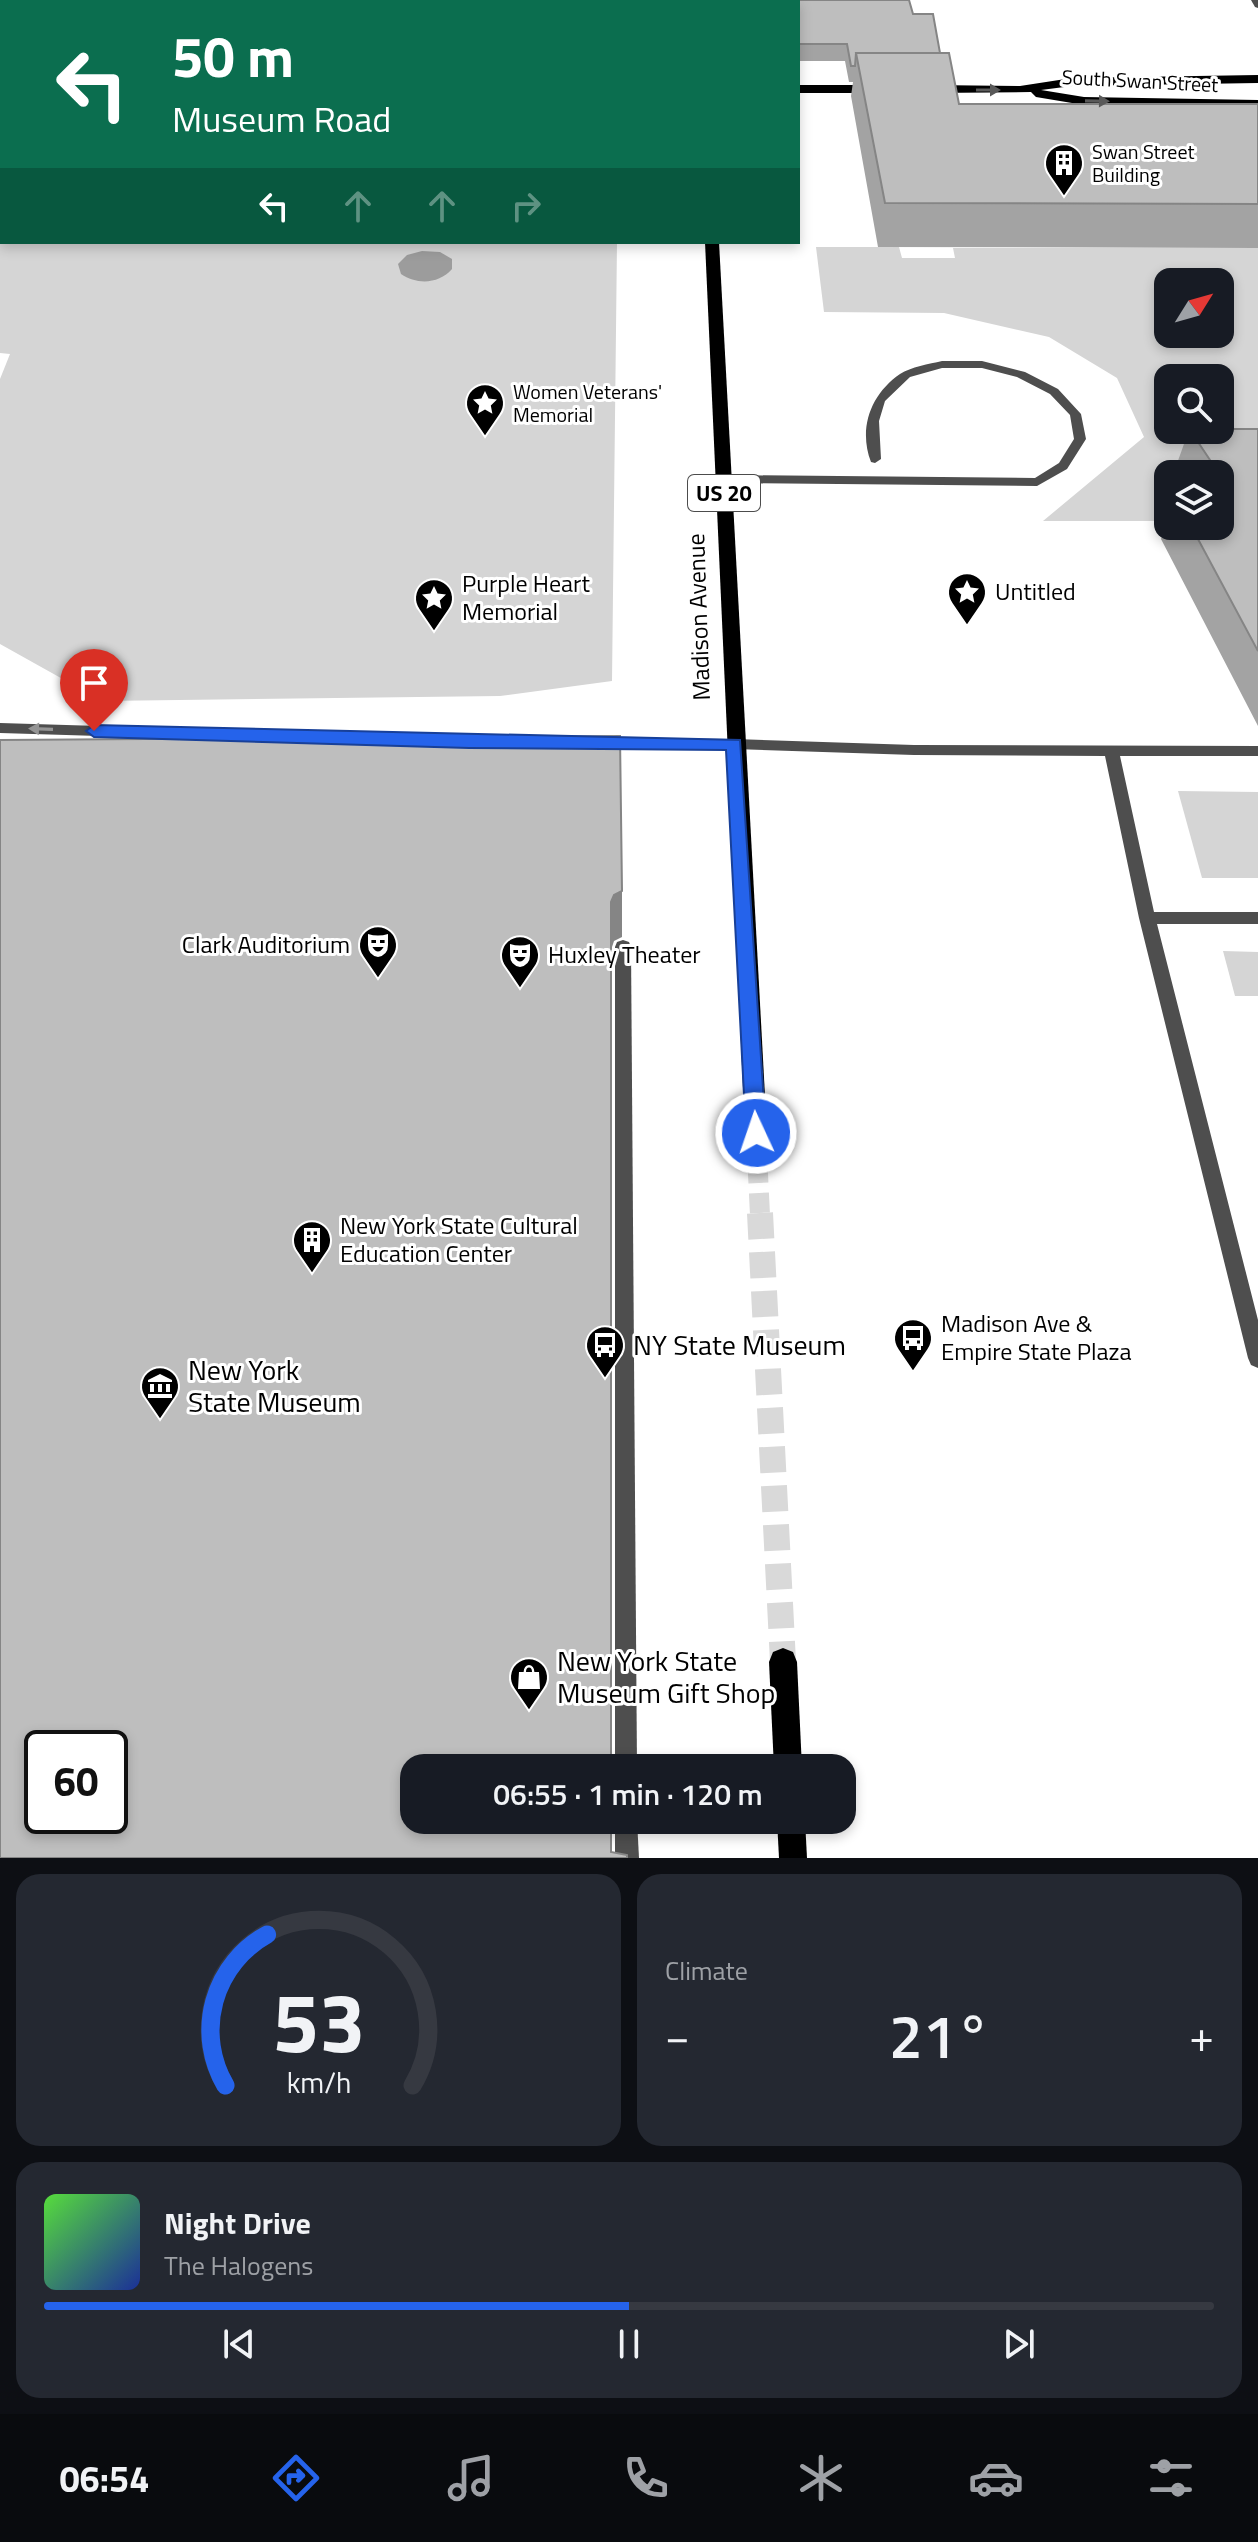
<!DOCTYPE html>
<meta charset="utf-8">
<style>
body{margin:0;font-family:"Titillium Web",sans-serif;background:#242831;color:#f1f3f6;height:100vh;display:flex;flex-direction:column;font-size:30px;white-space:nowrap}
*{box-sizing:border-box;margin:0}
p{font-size:26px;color:#9ea1a6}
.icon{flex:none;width:44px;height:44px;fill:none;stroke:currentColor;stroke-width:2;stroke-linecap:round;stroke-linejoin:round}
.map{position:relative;height:1858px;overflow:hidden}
.panel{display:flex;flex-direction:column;gap:16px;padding:16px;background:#0d0f14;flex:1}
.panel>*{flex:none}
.top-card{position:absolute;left:0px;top:0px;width:800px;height:244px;box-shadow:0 4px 12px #0003;background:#0b6e4f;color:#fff;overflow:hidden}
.needle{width:52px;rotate:53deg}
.fabs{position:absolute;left:1154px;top:268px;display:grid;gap:16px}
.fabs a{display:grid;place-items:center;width:80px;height:80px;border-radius:16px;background:#171b24;box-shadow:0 4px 12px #0003;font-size:40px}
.speed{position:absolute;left:24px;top:1730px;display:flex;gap:16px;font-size:40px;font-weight:700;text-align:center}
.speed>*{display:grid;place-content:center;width:104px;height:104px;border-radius:50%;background:#171b24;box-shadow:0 4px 12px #0003;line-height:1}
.speed .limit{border:4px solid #111;border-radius:12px;background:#fff;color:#111}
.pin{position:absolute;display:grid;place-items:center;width:68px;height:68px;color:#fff;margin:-82px -34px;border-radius:50% 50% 50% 0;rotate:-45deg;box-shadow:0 0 8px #0007}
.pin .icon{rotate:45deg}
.me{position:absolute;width:88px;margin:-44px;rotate:357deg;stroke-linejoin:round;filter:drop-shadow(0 0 6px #0008)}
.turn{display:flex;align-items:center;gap:28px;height:168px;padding:0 40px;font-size:36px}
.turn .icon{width:104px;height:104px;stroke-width:2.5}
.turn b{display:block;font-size:56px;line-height:68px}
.lanes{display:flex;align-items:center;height:76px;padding:0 40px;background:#0003;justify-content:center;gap:40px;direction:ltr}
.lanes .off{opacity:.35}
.big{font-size:60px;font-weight:600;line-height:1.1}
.panel .widget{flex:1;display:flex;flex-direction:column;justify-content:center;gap:12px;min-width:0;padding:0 28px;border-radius:24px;background:#242831}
.panel .dial{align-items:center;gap:0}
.dial svg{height:208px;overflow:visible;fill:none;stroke:#363941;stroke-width:7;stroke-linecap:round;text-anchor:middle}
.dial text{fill:#f1f3f6;stroke:none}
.song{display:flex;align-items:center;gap:24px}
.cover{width:96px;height:96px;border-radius:12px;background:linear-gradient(135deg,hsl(110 70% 55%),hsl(230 70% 35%))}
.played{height:8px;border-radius:4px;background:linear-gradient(90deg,#2563eb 50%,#363941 50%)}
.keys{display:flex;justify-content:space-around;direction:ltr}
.heat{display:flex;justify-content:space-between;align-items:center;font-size:44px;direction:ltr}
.panel .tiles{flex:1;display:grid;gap:16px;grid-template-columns:1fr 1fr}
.widget:last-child{grid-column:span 2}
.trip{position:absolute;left:400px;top:1754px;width:456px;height:80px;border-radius:24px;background:#171b24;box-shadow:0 4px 12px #0003;font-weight:600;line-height:80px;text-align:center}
.tab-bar{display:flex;height:128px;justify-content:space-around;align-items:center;background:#090b0e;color:#9ea1a6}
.tab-bar .icon{width:56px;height:56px}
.tab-bar .on{color:#2563eb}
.tab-bar b{font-size:36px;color:#f1f3f6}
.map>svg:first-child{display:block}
.green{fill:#d5d5d5;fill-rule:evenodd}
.water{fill:#9c9c9c}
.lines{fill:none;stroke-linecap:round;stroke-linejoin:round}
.primary-tunnel-far1{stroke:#d9d9d9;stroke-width:20;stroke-dasharray:20 10;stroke-linecap:butt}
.primary-tunnel{stroke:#d9d9d9;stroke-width:26;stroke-dasharray:26 13;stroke-linecap:butt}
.service{fill:#4e4e4e;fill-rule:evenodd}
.pedestrian{fill:#4e4e4e;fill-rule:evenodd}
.minor{fill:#4e4e4e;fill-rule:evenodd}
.tertiary{fill:#4e4e4e;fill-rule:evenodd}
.primary{fill:#000;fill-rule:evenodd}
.wall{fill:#a3a3a3}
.shaded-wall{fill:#858585}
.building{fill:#bebebe;stroke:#858585;stroke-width:2;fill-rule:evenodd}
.oneway{fill:#595959}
.oneway2{fill:#959595}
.route{fill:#2563eb;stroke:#184099;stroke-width:2}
.labels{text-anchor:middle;stroke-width:6;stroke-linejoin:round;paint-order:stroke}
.far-street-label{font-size:20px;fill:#000;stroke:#fff}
.far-poi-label{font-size:20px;fill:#000;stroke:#fff;text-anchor:start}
.shield{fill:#fff;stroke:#4c4c4c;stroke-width:2}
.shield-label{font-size:22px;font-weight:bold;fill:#000}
.poi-label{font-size:24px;fill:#000;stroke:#fff;text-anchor:start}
.street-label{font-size:24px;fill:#000;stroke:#fff}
.near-poi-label{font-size:28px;fill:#000;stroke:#fff;text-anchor:start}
</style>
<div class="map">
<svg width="1258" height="1858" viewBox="0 0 1258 1858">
<rect width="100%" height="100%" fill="#fff"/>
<!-- green -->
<g class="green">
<path d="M0,123L2,242H617L612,681L500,696L102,701L0,644V379L10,354L0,353Z"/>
<path d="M816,247H899L902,258H955L953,248H1258V469H1175L1178,474H1168V521H1043L1144,437L1117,378L1049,337L944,313L824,312ZM1168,282H1220V334H1168ZM1168,378H1220V430H1168Z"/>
<path d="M1178,791L1258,792V878H1202Z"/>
<path d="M1223,951L1258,952V996H1235Z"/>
</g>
<!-- water -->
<path class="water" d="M422,251L440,252L452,259V269C439,284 417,285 401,274L398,264L407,255Z"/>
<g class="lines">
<!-- primary-tunnel-far1 -->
<path class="primary-tunnel-far1" d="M756,1133L760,1215"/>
<!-- primary-tunnel -->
<path class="primary-tunnel" d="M760,1213L783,1662"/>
<!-- service -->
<g class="service">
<path d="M942,361H982L1025,372L1058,389L1081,414L1086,439L1067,469L1037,486L724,483L718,479L724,475L1035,478L1059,463L1074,439L1070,415L1050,394L1017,377L982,368H942L910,377L885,401L879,421L881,459L875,463L871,462C858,428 871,394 900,374C911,367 929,364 942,361Z"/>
<path d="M734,739L914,745L1258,746V756H1120L1154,912H1258V924H1157L1258,1320V1368L1251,1365L1248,1358L1139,918L1105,756L914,755L734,749L727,744Z"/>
</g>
<!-- pedestrian -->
<g class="pedestrian">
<path d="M623,940L629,942L631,947L637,1768H615V947L617,942Z"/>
<path d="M615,1820H637L639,1858H615Z"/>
</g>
<!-- minor -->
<g class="minor">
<path d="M1251,0H1258V8L1255,7Z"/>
<path d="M2,78V86L0,87V79Z"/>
<path d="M0,723L365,734L372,739L365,744L0,733Z"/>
<path d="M600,738L734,739L741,744L734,749L600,748L593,743Z"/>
</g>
<!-- tertiary -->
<rect class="tertiary" x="0" y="87" width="2" height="6"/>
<!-- primary -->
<g class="primary">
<rect x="691" y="0" width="12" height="2"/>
<path d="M1258,75V83L1072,86L1041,90L1084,97L1258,100V108L1084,105L1036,97L1031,92L931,93L925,89L931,85L1020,86L1072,78Z"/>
<path d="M798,85H879L885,89L879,93H798Z"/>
<path d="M705,242H719L767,1133L764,1140L756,1143L748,1140L745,1133Z"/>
<path d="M783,1648L793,1652L797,1662L802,1768H774L769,1662L773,1652Z"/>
<path d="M777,1820H805L807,1858H779Z"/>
</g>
</g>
<!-- wall -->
<g class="wall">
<path d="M751,0H909L913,14L940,53L959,104H1258V248L878,247L851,96L853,82H849L845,61H798V2H751Z"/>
<path d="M1258,429V726L1161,539L1168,521V526H1220V474H1178L1175,469L1189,430Z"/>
</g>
<!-- shaded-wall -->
<path class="shaded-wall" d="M622,891V937L614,941L612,947V1768L611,1757V902L614,895Z"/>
<!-- building -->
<g class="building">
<path d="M102,0H648V2H101Z"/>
<path d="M753,0H909L913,14H933L940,53H856L855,66H851L847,44H798V2H754Z"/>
<path d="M856,53H949L959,104H1258V204L885,203Z"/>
<path d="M1220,429H1258V651L1191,526H1220V495L1232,493L1190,430H1220Z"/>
<path d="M620,736L622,891L614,895L611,902V1757L626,1760V1768H414V1820H611V1852L627,1855V1858H0V740ZM42,1748H110V1816H42Z"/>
</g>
<!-- one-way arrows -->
<defs><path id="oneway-solid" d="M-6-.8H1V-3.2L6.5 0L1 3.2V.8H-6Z" transform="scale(2)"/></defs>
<g class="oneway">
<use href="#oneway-solid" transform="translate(988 90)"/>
<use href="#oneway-solid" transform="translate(1097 101) rotate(1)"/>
</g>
<use class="oneway2" href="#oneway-solid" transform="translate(41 729) rotate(-178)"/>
<!-- route -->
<path class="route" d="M94,725L740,740L766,1133L763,1140H749L746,1133L726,750L469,748L94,737L86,731Z"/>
<!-- icons -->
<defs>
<symbol id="building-pin" viewBox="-11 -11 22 30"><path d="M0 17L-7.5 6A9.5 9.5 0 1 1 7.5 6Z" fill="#000" stroke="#fff"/><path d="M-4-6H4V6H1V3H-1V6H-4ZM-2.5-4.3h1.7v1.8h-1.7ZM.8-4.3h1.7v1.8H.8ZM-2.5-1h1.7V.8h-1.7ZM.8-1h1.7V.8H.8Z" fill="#fff"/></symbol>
<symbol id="sight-pin" viewBox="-11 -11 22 30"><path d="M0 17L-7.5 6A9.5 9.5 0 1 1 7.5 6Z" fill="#000" stroke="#fff"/><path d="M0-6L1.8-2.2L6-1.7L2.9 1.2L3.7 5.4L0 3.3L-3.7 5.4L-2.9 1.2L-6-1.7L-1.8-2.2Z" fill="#fff"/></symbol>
<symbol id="theatre-pin" viewBox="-11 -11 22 30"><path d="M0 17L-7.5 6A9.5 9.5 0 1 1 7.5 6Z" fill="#000" stroke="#fff"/><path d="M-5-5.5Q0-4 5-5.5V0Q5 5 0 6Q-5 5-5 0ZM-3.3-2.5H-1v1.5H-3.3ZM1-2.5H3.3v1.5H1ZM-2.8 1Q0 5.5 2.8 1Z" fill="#fff"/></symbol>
<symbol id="bus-pin" viewBox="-11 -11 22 30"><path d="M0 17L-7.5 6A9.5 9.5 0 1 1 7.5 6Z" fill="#000" stroke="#fff"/><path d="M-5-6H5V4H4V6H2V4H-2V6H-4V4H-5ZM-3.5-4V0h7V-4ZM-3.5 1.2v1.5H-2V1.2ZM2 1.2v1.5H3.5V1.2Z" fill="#fff"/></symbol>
<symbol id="museum-pin" viewBox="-11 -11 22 30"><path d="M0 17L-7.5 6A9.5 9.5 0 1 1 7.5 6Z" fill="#000" stroke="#fff"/><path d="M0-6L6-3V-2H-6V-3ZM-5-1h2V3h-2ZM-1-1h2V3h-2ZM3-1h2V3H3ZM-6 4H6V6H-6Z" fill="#fff"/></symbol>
<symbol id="shop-pin" viewBox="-11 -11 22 30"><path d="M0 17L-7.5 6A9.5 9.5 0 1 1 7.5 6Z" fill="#000" stroke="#fff"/><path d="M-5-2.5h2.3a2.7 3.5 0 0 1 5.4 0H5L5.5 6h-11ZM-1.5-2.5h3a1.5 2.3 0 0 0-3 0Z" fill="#fff"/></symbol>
</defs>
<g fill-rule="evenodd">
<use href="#building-pin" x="1042" y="141" width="44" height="60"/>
<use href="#sight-pin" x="463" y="381" width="44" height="60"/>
<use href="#sight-pin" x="945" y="570" width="44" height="60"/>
<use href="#sight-pin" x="412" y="576" width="44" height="60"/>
<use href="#theatre-pin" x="356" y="923" width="44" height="60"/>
<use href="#theatre-pin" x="498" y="933" width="44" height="60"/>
<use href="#building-pin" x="290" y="1218" width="44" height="60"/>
<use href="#bus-pin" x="891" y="1316" width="44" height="60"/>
<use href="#bus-pin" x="583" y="1323" width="44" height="60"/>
<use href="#museum-pin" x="138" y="1364" width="44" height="60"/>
<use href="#shop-pin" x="507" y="1655" width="44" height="60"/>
</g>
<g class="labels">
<!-- far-street labels -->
<g class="far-street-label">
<text transform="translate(1140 81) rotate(3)" y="7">South Swan Street</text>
</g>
<!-- far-poi labels -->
<g class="far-poi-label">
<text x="1092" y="159">Swan Street<tspan x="1092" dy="23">Building</tspan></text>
<text x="513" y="399">Women Veterans'<tspan x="513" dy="23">Memorial</tspan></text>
</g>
<!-- shield labels -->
<rect class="shield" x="688" y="475" width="72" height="36" rx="6"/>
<g class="shield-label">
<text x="724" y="501">US 20</text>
</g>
<!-- poi labels -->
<g class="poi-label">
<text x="462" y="592">Purple Heart<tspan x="462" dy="28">Memorial</tspan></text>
<text x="995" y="600">Untitled</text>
<text x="350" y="953" text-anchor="end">Clark Auditorium</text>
<text x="548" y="963">Huxley Theater</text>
<text x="340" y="1234">New York State Cultural<tspan x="340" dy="28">Education Center</tspan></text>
<text x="941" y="1332">Madison Ave &amp;<tspan x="941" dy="28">Empire State Plaza</tspan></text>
</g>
<!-- street labels -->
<g class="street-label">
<text transform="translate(699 617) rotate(-92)" y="8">Madison Avenue</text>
</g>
<!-- near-poi labels -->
<g class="near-poi-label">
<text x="633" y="1355">NY State Museum</text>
<text x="188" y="1380">New York<tspan x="188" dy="32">State Museum</tspan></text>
<text x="557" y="1671">New York State<tspan x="557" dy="32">Museum Gift Shop</tspan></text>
</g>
</g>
</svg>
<div class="fabs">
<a><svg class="needle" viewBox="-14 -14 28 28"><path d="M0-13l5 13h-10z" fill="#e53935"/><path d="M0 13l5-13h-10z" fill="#9ea1a6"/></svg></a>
<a><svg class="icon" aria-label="search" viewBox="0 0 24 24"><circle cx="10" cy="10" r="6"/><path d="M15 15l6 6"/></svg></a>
<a><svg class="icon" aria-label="layers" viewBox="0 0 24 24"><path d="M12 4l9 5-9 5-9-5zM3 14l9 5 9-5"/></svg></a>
</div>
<div class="speed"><div class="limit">60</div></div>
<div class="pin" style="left:94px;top:731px;background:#d93025"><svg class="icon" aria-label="arrive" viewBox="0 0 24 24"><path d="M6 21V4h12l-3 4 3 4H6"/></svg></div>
<svg class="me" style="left:756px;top:1133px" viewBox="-20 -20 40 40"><circle r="17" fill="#2563eb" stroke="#fff" stroke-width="3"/><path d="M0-11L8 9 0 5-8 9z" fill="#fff"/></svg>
<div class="trip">06:55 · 1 min · 120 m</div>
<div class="top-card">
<div class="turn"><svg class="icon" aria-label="left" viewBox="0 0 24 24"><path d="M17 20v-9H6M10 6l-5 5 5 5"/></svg><div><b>50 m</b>Museum Road</div></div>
<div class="lanes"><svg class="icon" aria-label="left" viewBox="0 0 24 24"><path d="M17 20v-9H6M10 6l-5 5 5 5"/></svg><svg class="icon off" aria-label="ahead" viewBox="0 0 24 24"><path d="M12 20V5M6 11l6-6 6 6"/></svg><svg class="icon off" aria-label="ahead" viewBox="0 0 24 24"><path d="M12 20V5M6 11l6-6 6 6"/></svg><svg class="icon off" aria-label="right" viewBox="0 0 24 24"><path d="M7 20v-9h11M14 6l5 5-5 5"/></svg></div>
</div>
</div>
<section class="panel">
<div class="tiles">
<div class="widget dial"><svg viewBox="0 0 100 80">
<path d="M14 69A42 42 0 1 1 86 69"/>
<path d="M14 69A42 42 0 0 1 30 11" stroke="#2563eb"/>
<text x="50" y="56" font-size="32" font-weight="700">53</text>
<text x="50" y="72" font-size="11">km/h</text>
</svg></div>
<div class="widget"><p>Climate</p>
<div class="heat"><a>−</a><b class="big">21°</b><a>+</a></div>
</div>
<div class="widget">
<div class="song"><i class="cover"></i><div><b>Night Drive</b><p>The Halogens</p></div></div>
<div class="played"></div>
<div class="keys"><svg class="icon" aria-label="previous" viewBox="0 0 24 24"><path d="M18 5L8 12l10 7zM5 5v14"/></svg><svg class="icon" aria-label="pause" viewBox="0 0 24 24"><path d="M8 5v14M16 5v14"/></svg><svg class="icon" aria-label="next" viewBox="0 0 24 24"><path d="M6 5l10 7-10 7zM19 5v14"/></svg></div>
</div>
</div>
</section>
<nav class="tab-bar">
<b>06:54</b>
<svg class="icon on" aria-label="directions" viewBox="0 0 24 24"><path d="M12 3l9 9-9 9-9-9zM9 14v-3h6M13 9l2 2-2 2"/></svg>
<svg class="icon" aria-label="music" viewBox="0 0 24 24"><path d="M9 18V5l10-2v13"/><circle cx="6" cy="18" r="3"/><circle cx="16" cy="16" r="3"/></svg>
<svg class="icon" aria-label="phone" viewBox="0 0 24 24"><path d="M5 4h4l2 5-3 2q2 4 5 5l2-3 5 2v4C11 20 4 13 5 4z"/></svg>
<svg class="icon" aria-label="climate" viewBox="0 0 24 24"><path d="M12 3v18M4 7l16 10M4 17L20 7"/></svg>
<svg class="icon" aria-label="car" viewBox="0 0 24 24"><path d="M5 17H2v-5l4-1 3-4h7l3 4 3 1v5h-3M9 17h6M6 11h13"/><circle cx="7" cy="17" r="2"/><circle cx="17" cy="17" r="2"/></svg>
<svg class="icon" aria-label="filters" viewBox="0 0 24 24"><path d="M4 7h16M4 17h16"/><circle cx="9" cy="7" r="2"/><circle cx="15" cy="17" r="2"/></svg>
</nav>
